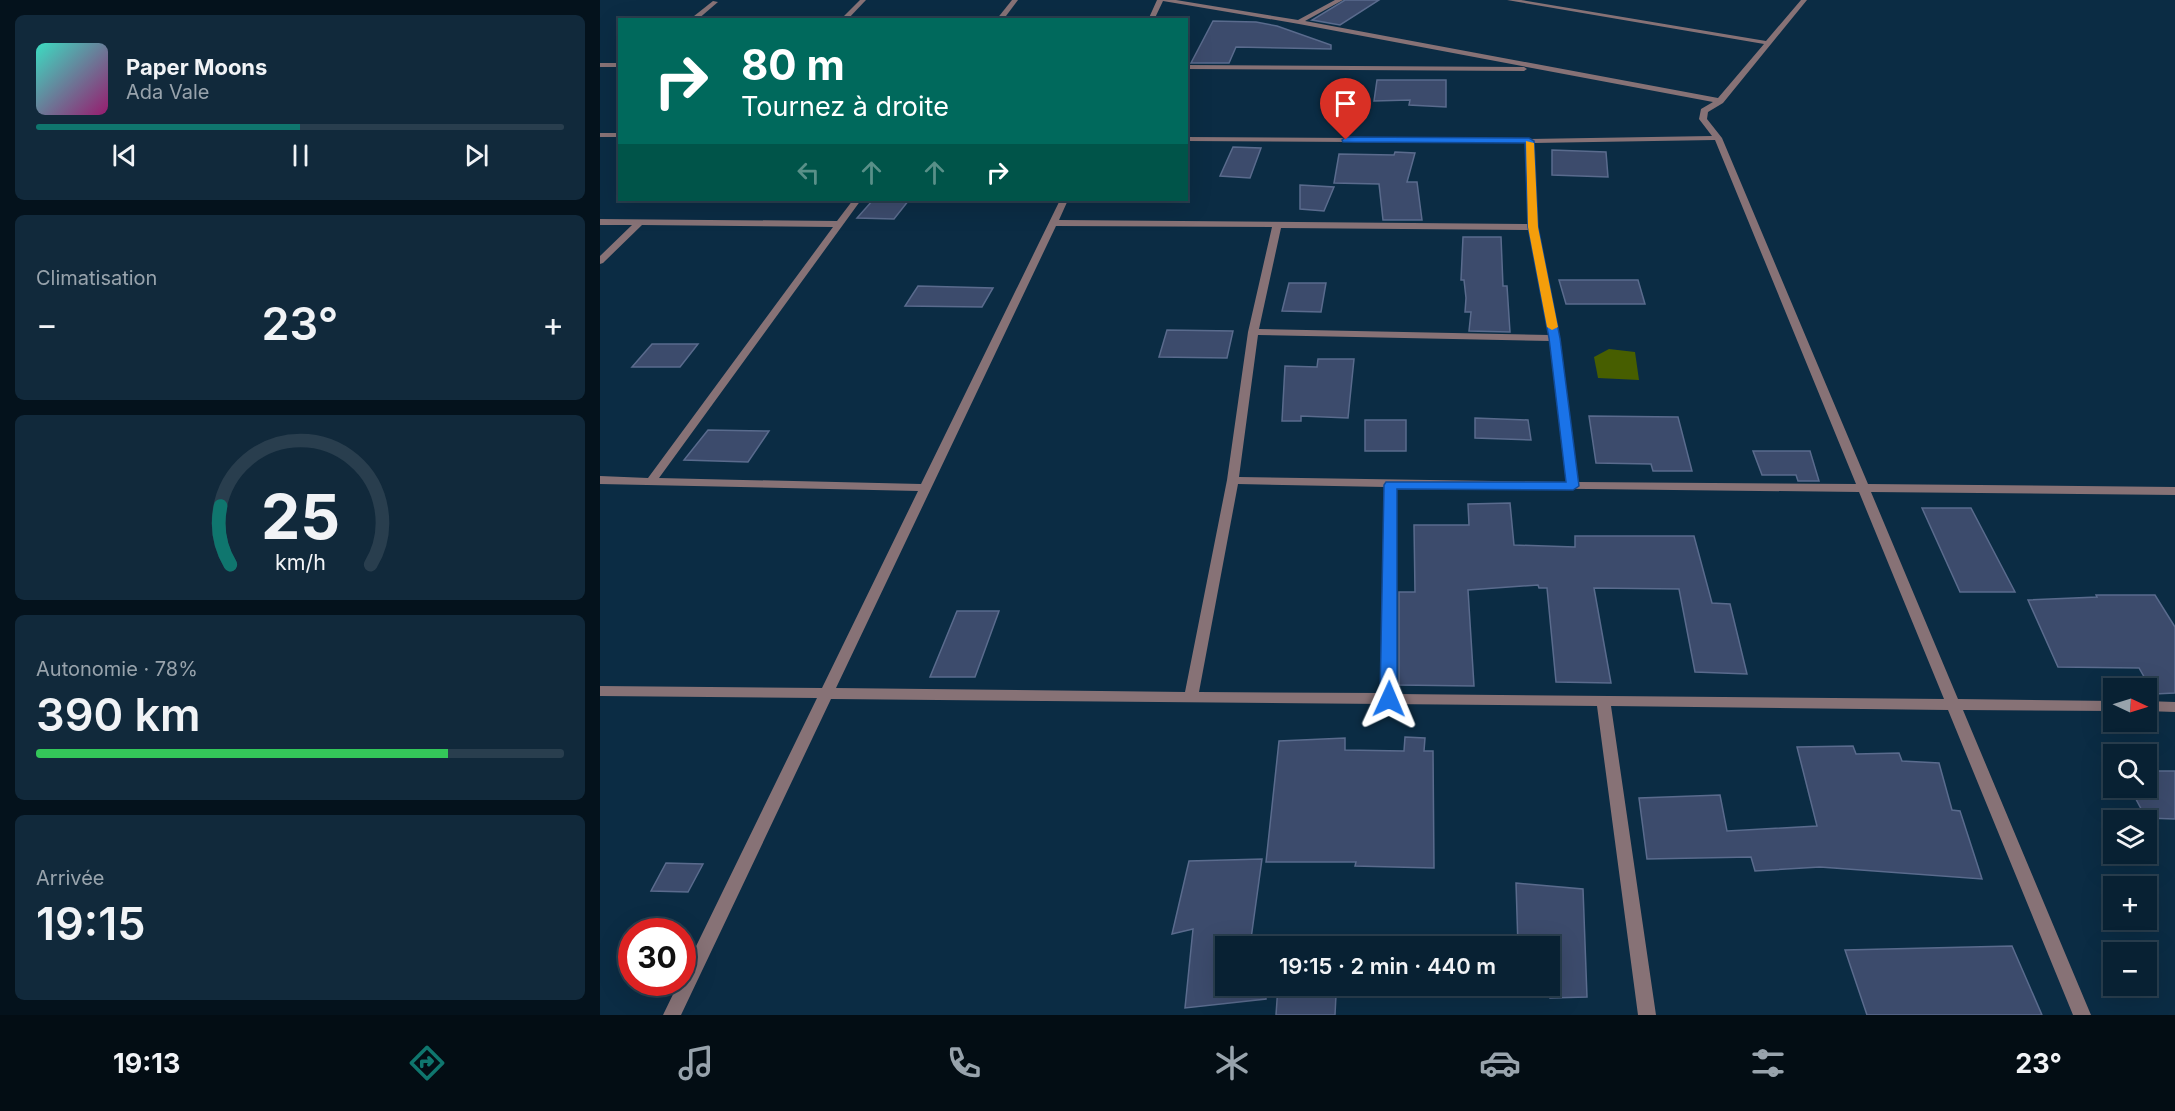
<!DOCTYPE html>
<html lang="fr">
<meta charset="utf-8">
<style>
body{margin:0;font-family:Inter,sans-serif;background:#11293b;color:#f1f3f6;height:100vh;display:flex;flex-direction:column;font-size:22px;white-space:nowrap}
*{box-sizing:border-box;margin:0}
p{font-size:20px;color:#98a3ac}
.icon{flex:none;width:33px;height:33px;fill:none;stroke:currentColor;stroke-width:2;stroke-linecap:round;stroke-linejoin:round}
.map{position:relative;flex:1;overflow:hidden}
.panel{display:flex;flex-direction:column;gap:15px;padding:15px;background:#04121c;width:600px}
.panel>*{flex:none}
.guide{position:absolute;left:18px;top:18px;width:570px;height:183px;border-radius:0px;box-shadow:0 6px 24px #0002,0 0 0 2px #293e4e;background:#00695c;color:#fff;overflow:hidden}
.needle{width:39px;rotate:94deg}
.controls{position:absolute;left:1503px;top:678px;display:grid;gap:12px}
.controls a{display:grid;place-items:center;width:54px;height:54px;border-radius:0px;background:#082133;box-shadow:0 6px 24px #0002,0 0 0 2px #293e4e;font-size:30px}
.speed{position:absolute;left:18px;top:918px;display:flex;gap:12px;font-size:30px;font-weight:700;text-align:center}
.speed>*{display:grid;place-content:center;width:78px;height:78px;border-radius:50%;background:#082133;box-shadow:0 6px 24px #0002,0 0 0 2px #293e4e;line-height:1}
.speed .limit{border:9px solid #d22;background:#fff;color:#111}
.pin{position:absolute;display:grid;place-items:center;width:51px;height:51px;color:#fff;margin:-62px -26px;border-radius:50% 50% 50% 0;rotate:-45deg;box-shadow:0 0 6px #0007}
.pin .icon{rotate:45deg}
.me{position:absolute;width:66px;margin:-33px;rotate:1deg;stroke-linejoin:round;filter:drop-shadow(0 0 4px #0008)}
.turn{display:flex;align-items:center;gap:21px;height:126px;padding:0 24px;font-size:27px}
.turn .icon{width:78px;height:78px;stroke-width:2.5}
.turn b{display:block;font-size:42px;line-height:51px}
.lanes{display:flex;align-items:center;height:57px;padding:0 24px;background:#0003;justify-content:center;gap:30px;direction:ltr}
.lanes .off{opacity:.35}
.big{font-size:45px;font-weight:600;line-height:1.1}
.panel .card{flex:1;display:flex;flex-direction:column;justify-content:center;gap:9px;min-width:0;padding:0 21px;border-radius:9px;background:#11293b}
.panel .dial{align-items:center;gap:0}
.dial svg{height:156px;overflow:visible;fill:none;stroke:#293e4e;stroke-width:7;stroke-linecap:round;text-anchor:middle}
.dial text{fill:#f1f3f6;stroke:none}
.song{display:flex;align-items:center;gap:18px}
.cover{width:72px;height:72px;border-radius:9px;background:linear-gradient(135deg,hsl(170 70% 55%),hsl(320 70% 35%))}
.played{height:6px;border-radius:3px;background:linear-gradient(90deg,#0f766e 50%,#293e4e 50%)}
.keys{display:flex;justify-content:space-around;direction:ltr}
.heat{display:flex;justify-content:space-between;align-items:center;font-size:33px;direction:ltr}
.charge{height:9px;border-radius:4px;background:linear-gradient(90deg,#34c759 78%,#293e4e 0)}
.trip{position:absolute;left:615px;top:936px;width:345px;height:60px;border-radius:0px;background:#082133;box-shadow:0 6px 24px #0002,0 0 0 2px #293e4e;font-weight:600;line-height:60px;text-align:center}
.dock{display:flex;height:96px;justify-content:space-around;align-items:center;background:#030d14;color:#98a3ac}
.dock .icon{width:42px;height:42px}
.dock .active{color:#0f766e}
.dock b{font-size:27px;color:#f1f3f6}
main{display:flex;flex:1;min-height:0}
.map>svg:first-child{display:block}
.water{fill:#475e00}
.building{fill:#3c4b6c;stroke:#5a6b8d;stroke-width:1.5}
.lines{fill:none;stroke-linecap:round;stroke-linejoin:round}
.minor{fill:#877276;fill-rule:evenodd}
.route{fill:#1a73e8;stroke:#114b97;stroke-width:1.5}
.slow{fill:#f59e0b}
</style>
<main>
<section class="panel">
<div class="card">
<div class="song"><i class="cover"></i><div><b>Paper Moons</b><p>Ada Vale</p></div></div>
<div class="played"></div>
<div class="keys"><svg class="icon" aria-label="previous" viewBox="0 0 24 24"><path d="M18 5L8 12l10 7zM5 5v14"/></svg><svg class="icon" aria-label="pause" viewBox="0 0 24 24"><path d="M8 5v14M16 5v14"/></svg><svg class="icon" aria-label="next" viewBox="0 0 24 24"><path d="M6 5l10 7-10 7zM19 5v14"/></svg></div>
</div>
<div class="card"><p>Climatisation</p>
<div class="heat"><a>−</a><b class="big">23°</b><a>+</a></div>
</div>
<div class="card dial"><svg viewBox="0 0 100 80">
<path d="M14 69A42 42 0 1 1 86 69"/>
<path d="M14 69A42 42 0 0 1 9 39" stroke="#0f766e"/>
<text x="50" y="56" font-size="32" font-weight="700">25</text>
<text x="50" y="72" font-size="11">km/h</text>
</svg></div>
<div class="card"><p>Autonomie · 78%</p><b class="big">390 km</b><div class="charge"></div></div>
<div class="card"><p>Arrivée</p><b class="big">19:15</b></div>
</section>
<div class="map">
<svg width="1575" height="1015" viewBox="0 0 1575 1015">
<rect width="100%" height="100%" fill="#0b2c44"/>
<!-- water -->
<path class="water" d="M1009,349L1035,352L1039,380L998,378L994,357Z"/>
<!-- building -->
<g class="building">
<path d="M745,0H779L740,25L712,20Z"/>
<path d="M613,21L656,22L677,26L731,45V49L636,47L629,63H591Z"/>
<path d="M777,80H846V107L809,105L810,100L774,101Z"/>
<path d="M633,147L661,148L650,178L620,176Z"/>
<path d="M952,150L1006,152L1008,177L952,175Z"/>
<path d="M795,152L815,153L807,182H817L822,220H783L779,184L734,183L739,154L794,155Z"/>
<path d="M700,185L734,187L724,211L700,209Z"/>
<path d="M273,200H309L294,219L257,218Z"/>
<path d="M863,237H901L903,286H907L910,332L869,331L871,312H865L866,298L864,280H861Z"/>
<path d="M959,280H1038L1045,304H966Z"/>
<path d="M689,283H726L721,312L682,311Z"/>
<path d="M318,286L393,288L382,307L305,306Z"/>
<path d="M567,330L633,331L627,358L559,357Z"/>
<path d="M52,344H98L80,367H32Z"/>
<path d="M718,359H754L748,418L701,416V421H682L685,366L717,367Z"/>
<path d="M989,416L1078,417L1092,471H1053L1051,464L996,463Z"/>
<path d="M875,418L928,420L931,440L875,438Z"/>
<rect x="765" y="420" width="41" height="31"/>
<path d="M108,430L169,431L148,462L84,460Z"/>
<path d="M1153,451H1210L1219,481H1198L1196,475H1162Z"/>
<path d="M910,503L914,545L975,547V536H1094L1112,603L1130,604L1147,674L1095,672L1079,589L994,588L1011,683L956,682L947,588H939L938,585L868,590L874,686L799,685V592H815L814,525H869L868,504Z"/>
<path d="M1322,508H1371L1415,592H1360Z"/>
<path d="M1496,595H1555L1575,627V693L1554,694L1539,668L1458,667L1428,600L1497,597Z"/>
<path d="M357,611H399L375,677H330Z"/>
<path d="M805,737L825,738L824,751H833L834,868L755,866L756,862H666L679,741L745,738V750L804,751Z"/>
<path d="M1253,746L1256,754L1299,753L1302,761L1339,763L1352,810L1360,811L1382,879L1220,867L1155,871L1151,857L1047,859L1039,798L1120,795L1127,831L1217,826L1197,747Z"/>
<path d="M1546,771H1575V819L1546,818L1530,788H1546Z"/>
<path d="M662,859L650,946H626V986H665L666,999L585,1008L593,929L572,934L589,861Z"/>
<path d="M66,863L103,864L88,892L51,891Z"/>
<path d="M916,883L983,889L987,997L950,998V946H918Z"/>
<path d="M1412,946L1442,1015H1267L1245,950Z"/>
<path d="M678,986H728L727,995H736L735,1015H676Z"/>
</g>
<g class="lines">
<!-- minor -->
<g class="minor">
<path d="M260,0H266L247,20H240Z"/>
<path d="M412,0H418L403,20H396Z"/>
<path d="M557,0H576L698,20L735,0H743L705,21L1118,98L1164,44L907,0H921L1166,41L1201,0H1207L1123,103L1108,112L1107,119L1122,138L1268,484L1575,487V495L1271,492L1358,699L1514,701V711L1363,710L1491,1015H1473L1348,710L1011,706L1056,1015H1038L997,706L231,699L81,1015H63L79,982H82V975L217,698L0,696V686L222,688L318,491L0,484V476L48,478L233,227L42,225L3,263L0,264V256L32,225H0V219L237,221L253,200H261L59,478L321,484L460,200H468L459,220L929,224L925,143L586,141V137L929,139L1112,136L1099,119L1101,109L1113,102L699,24L563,1L554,20H548ZM1115,140L1256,484L978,482L960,338L937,227L933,143ZM456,226L672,227L648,332L627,480L585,692L236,688ZM681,228L929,230L949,335L659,329ZM658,335L950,341L967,482L639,477ZM638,484L785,487L782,693L599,692ZM797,487L1259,492L1344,699L796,694Z"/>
<path d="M113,1L118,2L97,20H89Z"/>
<rect x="0" y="63" width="20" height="4"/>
<path d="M586,65L924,67L927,69L924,71L586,69Z"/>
<rect x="0" y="133" width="20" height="4"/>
<path d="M1546,701L1575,702V712L1546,711Z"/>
</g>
</g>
<!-- route -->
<path class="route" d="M746,137L929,138L934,141L938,227L960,338L979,486L973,490L797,489V699L794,703H783L780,699L784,485L786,482H966L949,338L928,227L925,143L743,142L742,140Z"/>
<!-- slow -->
<path class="slow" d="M926,141L934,143L938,227L958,327L952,330L947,327L928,227Z"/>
</svg>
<div class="controls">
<a><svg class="needle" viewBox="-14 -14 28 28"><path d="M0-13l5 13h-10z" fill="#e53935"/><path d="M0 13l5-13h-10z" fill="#98a3ac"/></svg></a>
<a><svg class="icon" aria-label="search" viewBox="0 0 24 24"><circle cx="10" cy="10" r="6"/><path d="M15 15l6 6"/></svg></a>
<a><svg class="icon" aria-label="layers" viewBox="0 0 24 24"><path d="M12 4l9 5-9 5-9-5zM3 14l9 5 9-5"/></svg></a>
<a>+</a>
<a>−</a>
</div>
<div class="speed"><div class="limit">30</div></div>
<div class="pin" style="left:746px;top:140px;background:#d93025"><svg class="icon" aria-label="arrive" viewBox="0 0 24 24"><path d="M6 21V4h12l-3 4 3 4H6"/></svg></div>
<svg class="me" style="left:789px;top:699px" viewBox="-20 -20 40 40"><path d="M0-17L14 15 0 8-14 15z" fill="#1a73e8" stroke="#fff" stroke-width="4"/></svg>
<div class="trip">19:15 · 2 min · 440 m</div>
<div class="guide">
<div class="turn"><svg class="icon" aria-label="right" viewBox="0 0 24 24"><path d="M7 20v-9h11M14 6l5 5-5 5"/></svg><div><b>80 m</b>Tournez à droite</div></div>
<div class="lanes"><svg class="icon off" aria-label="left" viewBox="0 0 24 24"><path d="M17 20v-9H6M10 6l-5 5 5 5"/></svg><svg class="icon off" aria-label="ahead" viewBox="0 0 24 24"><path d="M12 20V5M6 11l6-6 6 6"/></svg><svg class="icon off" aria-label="ahead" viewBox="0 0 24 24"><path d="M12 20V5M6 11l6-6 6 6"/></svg><svg class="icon" aria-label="right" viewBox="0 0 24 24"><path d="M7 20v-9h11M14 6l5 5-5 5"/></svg></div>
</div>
</div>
</main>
<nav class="dock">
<b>19:13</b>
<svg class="icon active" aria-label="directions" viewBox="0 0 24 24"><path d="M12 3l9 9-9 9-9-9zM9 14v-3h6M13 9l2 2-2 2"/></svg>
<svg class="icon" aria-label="music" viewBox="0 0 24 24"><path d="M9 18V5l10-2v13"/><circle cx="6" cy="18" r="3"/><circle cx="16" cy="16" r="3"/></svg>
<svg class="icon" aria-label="phone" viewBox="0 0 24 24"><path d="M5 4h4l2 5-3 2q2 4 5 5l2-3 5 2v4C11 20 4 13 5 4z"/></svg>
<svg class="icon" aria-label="climate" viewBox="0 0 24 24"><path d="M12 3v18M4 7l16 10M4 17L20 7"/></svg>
<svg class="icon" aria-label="car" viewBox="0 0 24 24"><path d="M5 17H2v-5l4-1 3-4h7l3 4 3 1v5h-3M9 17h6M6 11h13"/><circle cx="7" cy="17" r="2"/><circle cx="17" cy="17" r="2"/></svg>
<svg class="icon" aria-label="filters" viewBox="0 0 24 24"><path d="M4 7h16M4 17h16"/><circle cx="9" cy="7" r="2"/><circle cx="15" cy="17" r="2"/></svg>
<b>23°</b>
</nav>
